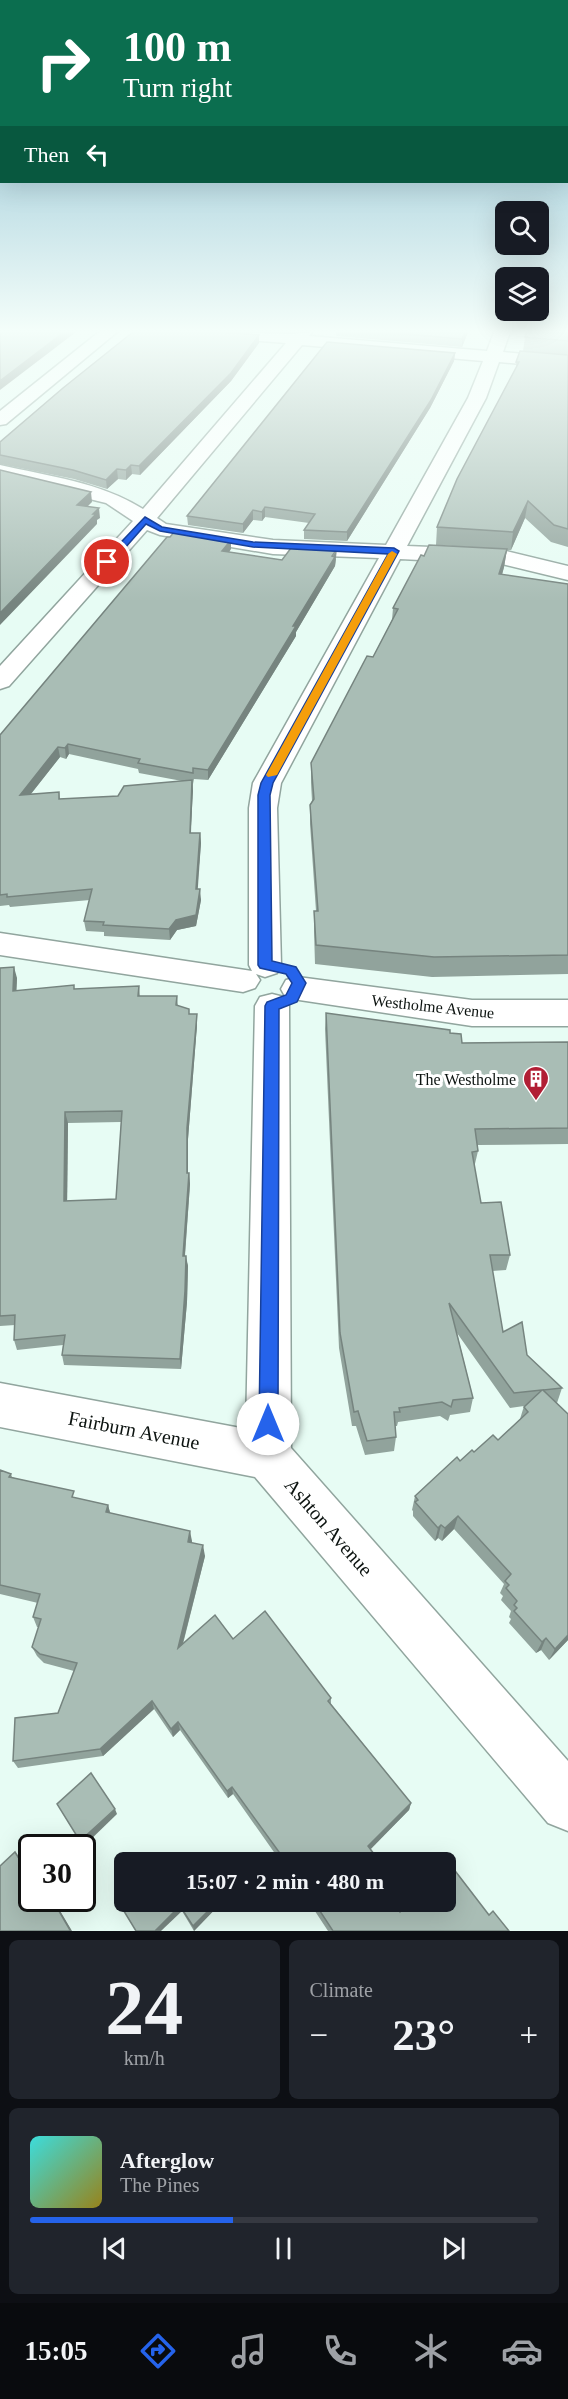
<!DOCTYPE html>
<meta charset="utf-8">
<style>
body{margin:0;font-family:"Times New Roman",serif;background:#20242c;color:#f1f3f6;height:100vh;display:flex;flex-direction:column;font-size:22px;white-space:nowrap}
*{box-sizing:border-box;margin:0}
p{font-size:20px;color:#9ea1a6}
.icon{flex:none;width:33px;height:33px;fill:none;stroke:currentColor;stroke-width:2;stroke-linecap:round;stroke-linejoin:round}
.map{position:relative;height:1931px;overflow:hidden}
.details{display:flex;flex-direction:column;gap:9px;padding:9px;background:#0d0f14;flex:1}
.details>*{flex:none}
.banner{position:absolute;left:0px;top:0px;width:568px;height:183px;box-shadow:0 6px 24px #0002;background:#0b6e4f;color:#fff;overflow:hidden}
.fabs{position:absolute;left:495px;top:201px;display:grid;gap:12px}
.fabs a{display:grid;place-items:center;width:54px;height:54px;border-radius:9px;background:#171b24;box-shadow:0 6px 24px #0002;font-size:30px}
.speed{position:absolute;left:18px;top:1834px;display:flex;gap:12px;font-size:30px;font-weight:700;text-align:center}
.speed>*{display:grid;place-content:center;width:78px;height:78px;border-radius:50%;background:#171b24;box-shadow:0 6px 24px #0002;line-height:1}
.speed .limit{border:3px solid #111;border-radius:9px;background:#fff;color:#111}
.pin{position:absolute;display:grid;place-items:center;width:51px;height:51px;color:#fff;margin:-26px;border:3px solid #fff;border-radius:50%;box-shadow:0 2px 6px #0007}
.me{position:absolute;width:66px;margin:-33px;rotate:0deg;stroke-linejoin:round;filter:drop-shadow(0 0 4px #0008)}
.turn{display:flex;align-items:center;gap:21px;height:126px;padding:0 24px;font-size:27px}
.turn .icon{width:78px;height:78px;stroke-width:2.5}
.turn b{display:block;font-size:42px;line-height:51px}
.then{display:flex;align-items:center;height:57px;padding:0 24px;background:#0003;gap:12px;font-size:22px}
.big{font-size:45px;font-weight:700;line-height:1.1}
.details .card{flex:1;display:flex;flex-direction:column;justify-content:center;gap:9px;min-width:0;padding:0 21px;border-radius:9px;background:#20242c}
.details .dial{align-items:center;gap:0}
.dial b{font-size:78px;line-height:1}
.song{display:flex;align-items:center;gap:18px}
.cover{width:72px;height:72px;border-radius:9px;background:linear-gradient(135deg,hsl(180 70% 55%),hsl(50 70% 35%))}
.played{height:6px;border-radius:3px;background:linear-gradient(90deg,#2563eb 40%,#363941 40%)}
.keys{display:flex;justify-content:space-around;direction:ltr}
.heat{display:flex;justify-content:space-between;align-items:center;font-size:33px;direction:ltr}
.details .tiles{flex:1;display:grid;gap:9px;grid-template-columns:1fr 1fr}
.card:last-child{grid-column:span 2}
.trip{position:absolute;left:114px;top:1852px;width:342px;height:60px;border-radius:9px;background:#171b24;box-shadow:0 6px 24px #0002;font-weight:700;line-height:60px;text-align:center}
.menu{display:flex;height:96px;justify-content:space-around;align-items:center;background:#090b0e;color:#9ea1a6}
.menu .icon{width:42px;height:42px}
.menu .on{color:#2563eb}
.menu b{font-size:27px;color:#f1f3f6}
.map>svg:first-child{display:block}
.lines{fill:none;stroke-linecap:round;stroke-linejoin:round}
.minor-casing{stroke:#91a59e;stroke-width:3}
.minor{fill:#fff;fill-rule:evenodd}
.wall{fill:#91a39c;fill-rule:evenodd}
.shaded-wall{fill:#76847f}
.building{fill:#a9bdb5;stroke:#76847f;stroke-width:1.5;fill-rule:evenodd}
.route{fill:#2563eb;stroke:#184099;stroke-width:1.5}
.slow{fill:#f59e0b}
.labels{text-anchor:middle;stroke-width:6;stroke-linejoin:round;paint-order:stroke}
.street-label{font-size:16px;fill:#0c1310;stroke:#fff}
.poi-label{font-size:16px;fill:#0c1310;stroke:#fff;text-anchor:end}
.near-street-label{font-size:20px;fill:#0c1310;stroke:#fff}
</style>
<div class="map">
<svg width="568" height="1931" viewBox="0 0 568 1931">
<rect width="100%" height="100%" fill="#e7fcf4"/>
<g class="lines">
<defs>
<g id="minor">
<path d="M99,332H117L6,424L0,425V411Z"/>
<path d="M202,332L293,334L312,332L309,336L487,351L494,332H510L503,352L568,358V368L499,362L486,398L407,546L502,550L568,566V580L502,564L400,559L281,783L277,808L281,965L277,973L265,977L256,974L260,980L255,988L243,992L0,955V933L252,971L249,965V808L253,783L379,558L273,554L160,535L147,530L9,686L0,689V666L133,521L106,503L0,477V465C48,476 100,482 143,509L286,343L210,337ZM302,345L483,361L468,398L386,545L273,540L166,524L157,518Z"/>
<path d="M298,977L472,1000H568V1026H472L286,998L281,989L286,980Z"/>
<path d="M272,994L284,997L289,1006L291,1448L568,1761V1831L548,1823L255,1477L0,1427V1383L246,1429L255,1006L260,997Z"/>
</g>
</defs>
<!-- minor casing -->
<use href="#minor" class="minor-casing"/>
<!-- minor -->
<use href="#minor" class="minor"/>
</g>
<!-- wall -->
<g class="wall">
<path d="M336,332H468L462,347L336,336Z"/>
<path d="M568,332V547L551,542L525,518L511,550H507L504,567L502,575L568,584V974L432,977L315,964L314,931V911H316L310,824V805L312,801L311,783V763L373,657L392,620L393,608L424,556L469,547L436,545L437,527L516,368V362L523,351L525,337Z"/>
<path d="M259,343L231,381L140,475L132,474L126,480L118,479L107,489L74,479L0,464V442Z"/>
<path d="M455,353L454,361L430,408L347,541L304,539V530L309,523L265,517L262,521L253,520L243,533L188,525L187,516Z"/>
<path d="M231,549L229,552L282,560L336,559L335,566L296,632V636L208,780L194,779L193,784V783L191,833H200L201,843L197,889L201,900L196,926L177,930L170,940L104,936V932L86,931L84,921L90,900L10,907L9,905L0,906V735ZM69,754L138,769L139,773L182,781L118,796L60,799L59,792L31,794L60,757L66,759Z"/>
<path d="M0,968L17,978L16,991L75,989L139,986L140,996H177L178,1006L189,1014H197V1025L188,1139V1173H189L190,1184L185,1256L188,1266L187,1302L181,1369L64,1365L62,1355L63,1345L17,1350L14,1340L15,1325L0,1326ZM121,1122L116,1199L67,1201L68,1123Z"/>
<path d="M326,1013L450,1033L462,1043L568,1042V1144L477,1145L478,1151L474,1168L481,1203L510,1255L506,1270L492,1271L503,1332L562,1388L557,1403L568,1414V1640L549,1660L541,1650L536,1653L509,1623L511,1619L509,1617L511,1611L501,1600L503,1596L500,1593L504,1584L454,1529L442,1541L438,1538L435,1541L413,1516V1511L412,1510L415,1496L460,1461L498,1440L520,1419L524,1406L510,1408L457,1333L473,1398L470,1412L450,1415L448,1421L440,1416L398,1422L397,1426H395L396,1437L394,1451L365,1455L356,1426H352L339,1348L325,1029Z"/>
<path d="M0,1470L11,1474L12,1477L76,1498L108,1505L110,1513L192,1541V1543L205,1556L183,1644L233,1639L331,1698V1704L411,1803L409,1810L370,1849L377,1858L376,1863H276V1855L233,1794L228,1798L180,1730L173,1737L154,1709L103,1756L18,1768L13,1761L58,1713L74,1671L44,1663L37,1656L32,1647L39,1627H37L33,1617L38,1603L0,1594Z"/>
<path d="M124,1902H222L194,1931L182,1911Z"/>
<path d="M309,1902H393L400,1912L489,1915L509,1931H328Z"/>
</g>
<!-- shaded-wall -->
<g class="shaded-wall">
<path d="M64,332H76L0,390V381Z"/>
<path d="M465,332H468L462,347V339Z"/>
<path d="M259,335V343L231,381L140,475L139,466Z"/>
<path d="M455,353L454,361L430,408L347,541V532Z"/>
<path d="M131,465L132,474L126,480V470Z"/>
<path d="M117,469L118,479L107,489L106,480Z"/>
<path d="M91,492L92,502L79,515L77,505Z"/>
<path d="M528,501L525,518L511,550L513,532Z"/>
<path d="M265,507V517L262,521V512Z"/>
<path d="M99,508L100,518L97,520V524L0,625V613Z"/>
<path d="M253,510V520L243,533V524Z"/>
<path d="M231,540V549L223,561L222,551Z"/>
<path d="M337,549L335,566L296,632V636L208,780V770Z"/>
<path d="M507,549L504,567L497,592L499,574Z"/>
<path d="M68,744L69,754L66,759L65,748Z"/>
<path d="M58,747L60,757L22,805L20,795Z"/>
<path d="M192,780L193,791L190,843V833Z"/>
<path d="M200,833L201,843L197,900L196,889Z"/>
<path d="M200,889L201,900L196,926L177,930L170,940L169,929Z"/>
<path d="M14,967L17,978L16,1002L13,991Z"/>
<path d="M197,1014V1025L188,1139V1184L187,1173V1128Z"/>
<path d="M65,1112L68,1123L67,1212L64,1201Z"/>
<path d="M189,1173L190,1184L184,1266L183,1256Z"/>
<path d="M186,1256L188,1266L187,1302L181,1369L180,1359Z"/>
<path d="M108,1505L111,1516L106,1512Z"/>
<path d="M458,1516L454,1529L442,1541L445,1528Z"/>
<path d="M441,1525L438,1538L435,1541L438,1528Z"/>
<path d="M190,1531L192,1541L189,1552L188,1542Z"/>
<path d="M203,1545L205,1556L179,1658L178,1648Z"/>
<path d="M568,1635V1640L549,1660L555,1649Z"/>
<path d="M546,1638L541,1650L536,1653L542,1642Z"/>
<path d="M152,1701L154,1709L103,1756L100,1749Z"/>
<path d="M178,1722L180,1730L173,1737L171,1729Z"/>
<path d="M232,1787L233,1794L228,1798L227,1791Z"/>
<path d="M411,1803L409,1810L367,1853L368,1846Z"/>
<path d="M115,1809L117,1814L83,1847L80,1841Z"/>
<path d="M15,1852L20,1858L32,1877V1880Z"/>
<path d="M52,1899H53L72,1931H69Z"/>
<path d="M217,1902H222L194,1931L193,1926Z"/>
<path d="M180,1906L182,1911L161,1931H155Z"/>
</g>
<!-- building -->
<g class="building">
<path d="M0,332H64L0,381Z"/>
<path d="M133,332H223L259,335L231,373L139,466L131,465L126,470L117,469L106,480L73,470L0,455V442L63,388Z"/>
<path d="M383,332H465L462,339Z"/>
<path d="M527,332H568V341L525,337Z"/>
<path d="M327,342L455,353L431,400L347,532L304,530L315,514L265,507L262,512L253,510L243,524L187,516Z"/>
<path d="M520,351L568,355V529L554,525L528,501L513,532L437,527L457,479L519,362H516Z"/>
<path d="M0,470L91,492L77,505L99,508L93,514H96L0,613Z"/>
<path d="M175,531L231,540L222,551L282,560L291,548L337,549L332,556L335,557L293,626H296L208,770L193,768V773L138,763L140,759L68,744L65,748L58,747L20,795L59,792V799L118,796L124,786L192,780L190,833H200L196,889H200L196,915L176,920L169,929L103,925L104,922L84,921L92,889L7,897V894L0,895V735L167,537H170Z"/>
<path d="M429,545L507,549L499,574L568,584V955L434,957L316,945L314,911H318L310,805L314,799L311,763L367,656L373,657L398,609L393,608L421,555L424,556Z"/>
<path d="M14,967L13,991L74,985V989L139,986L138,996H177L176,1005L189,1009V1014H197L187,1128V1173H189L183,1256H186L185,1291L180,1359L62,1355L65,1335L14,1340L15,1315L0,1316V968ZM122,1111L116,1199L64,1201L65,1112Z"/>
<path d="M326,1013L450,1030V1033L461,1034L462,1043L568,1042V1128L475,1129L478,1151L472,1152L481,1203L501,1202L510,1255H490L503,1332L522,1322L527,1355L562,1388L543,1390L568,1414V1635L555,1649L546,1638L542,1642L514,1611L517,1608L514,1605L517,1601L506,1588L509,1585L505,1581L511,1574L458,1516L445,1528L441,1525L438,1528L415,1502L418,1500L415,1496L457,1457L460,1461L472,1450L474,1452L493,1435L498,1440L528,1412L524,1407L542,1390L514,1393L449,1303L473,1398L453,1400L451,1407L442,1402L399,1408L400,1412H394L396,1437L367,1441L358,1411L354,1412L340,1333Z"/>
<path d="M0,1470L11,1474L9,1477L74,1491L72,1497L108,1505L106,1512L190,1531L188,1542L203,1545L178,1648L215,1615L233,1639L265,1611L331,1698L328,1701L411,1803L368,1846L377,1858L372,1863H280L275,1856L279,1852L232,1787L227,1791L178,1722L171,1729L152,1701L100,1749L13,1761L15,1718L58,1713L77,1663L40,1654L32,1647L41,1619L33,1617L40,1594L0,1585Z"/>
<path d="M91,1773L115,1809L80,1841L57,1804Z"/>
<path d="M15,1852L32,1880V1899H52L70,1930L69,1931H0V1866Z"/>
<path d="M199,1855L204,1863H191Z"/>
<path d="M446,1859L489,1915L493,1911L509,1931H333L314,1902H393L400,1912L408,1902H446V1863H442Z"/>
<path d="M124,1890V1902H217L193,1926L180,1906L155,1931H136L116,1898Z"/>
</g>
<!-- sky -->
<linearGradient id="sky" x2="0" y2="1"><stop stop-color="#78b4ca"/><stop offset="0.55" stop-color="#f4fefa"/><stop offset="1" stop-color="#f4fefa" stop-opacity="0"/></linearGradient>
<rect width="568" height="602" fill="url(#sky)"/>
<!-- route -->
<path class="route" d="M145,517L162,527L253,542L394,548L399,551L273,783L270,795L272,961L296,967L306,983L297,1002L279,1009L278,1424L275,1431L268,1434L262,1431L259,1424L265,1006L267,1002L286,995L292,983L286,974L260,968L258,965V795L261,783L388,554L253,547L160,531L146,524L111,564H104V560Z"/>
<!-- slow -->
<path class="slow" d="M392,551L397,554L277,775L268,777L266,775L388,554Z"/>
<!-- icons -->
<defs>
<symbol id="building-pin" viewBox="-11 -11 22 30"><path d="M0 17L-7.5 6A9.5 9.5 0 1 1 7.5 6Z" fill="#b11e34" stroke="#fff"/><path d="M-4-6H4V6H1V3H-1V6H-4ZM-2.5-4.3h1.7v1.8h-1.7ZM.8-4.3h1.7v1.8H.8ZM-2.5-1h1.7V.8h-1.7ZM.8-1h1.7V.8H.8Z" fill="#fff"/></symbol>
</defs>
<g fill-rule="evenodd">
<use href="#building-pin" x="521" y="1064" width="30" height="40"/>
</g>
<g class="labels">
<!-- street labels -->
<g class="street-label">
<text transform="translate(433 1006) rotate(6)" y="6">Westholme Avenue</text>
</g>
<!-- poi labels -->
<g class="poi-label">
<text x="516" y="1085">The Westholme</text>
</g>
<!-- near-street labels -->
<g class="near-street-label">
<text transform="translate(134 1430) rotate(11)" y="7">Fairburn Avenue</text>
<text transform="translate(329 1527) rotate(49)" y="7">Ashton Avenue</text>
</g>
</g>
</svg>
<div class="fabs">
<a><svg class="icon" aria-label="search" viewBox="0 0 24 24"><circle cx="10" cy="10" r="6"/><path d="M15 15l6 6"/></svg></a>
<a><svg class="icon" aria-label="layers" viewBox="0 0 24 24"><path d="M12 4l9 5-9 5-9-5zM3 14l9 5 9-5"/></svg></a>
</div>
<div class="speed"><div class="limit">30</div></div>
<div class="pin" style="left:107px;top:562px;background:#d93025"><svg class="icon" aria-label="arrive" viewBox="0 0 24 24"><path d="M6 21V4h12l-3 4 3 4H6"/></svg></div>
<svg class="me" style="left:268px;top:1424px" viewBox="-20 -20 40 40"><circle r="19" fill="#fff"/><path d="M0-13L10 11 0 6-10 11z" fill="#2563eb"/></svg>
<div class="trip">15:07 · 2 min · 480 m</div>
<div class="banner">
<div class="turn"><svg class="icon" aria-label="right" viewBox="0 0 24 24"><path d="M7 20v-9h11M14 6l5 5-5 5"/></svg><div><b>100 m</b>Turn right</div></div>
<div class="then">Then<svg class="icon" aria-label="left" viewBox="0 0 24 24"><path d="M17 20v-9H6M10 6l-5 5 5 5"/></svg></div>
</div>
</div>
<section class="details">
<div class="tiles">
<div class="card dial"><b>24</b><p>km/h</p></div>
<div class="card"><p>Climate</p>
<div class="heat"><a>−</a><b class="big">23°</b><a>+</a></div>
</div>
<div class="card">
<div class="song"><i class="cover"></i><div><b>Afterglow</b><p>The Pines</p></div></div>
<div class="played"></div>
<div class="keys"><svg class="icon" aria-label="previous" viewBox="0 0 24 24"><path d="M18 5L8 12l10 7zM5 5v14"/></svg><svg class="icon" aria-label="pause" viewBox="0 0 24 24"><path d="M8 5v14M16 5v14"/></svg><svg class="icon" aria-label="next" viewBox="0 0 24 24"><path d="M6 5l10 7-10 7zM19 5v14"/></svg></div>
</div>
</div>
</section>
<nav class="menu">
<b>15:05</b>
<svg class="icon on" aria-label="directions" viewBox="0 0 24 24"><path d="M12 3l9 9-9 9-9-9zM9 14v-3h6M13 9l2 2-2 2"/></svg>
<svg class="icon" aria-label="music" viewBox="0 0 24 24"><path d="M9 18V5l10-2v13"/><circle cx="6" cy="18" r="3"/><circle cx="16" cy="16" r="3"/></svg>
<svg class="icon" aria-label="phone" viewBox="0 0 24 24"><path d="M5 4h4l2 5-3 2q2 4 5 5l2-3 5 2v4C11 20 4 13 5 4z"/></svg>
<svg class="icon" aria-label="climate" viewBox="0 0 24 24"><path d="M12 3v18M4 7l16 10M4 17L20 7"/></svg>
<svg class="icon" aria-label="car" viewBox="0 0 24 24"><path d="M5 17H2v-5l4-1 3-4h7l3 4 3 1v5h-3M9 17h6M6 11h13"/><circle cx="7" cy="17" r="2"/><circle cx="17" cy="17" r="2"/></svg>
</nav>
